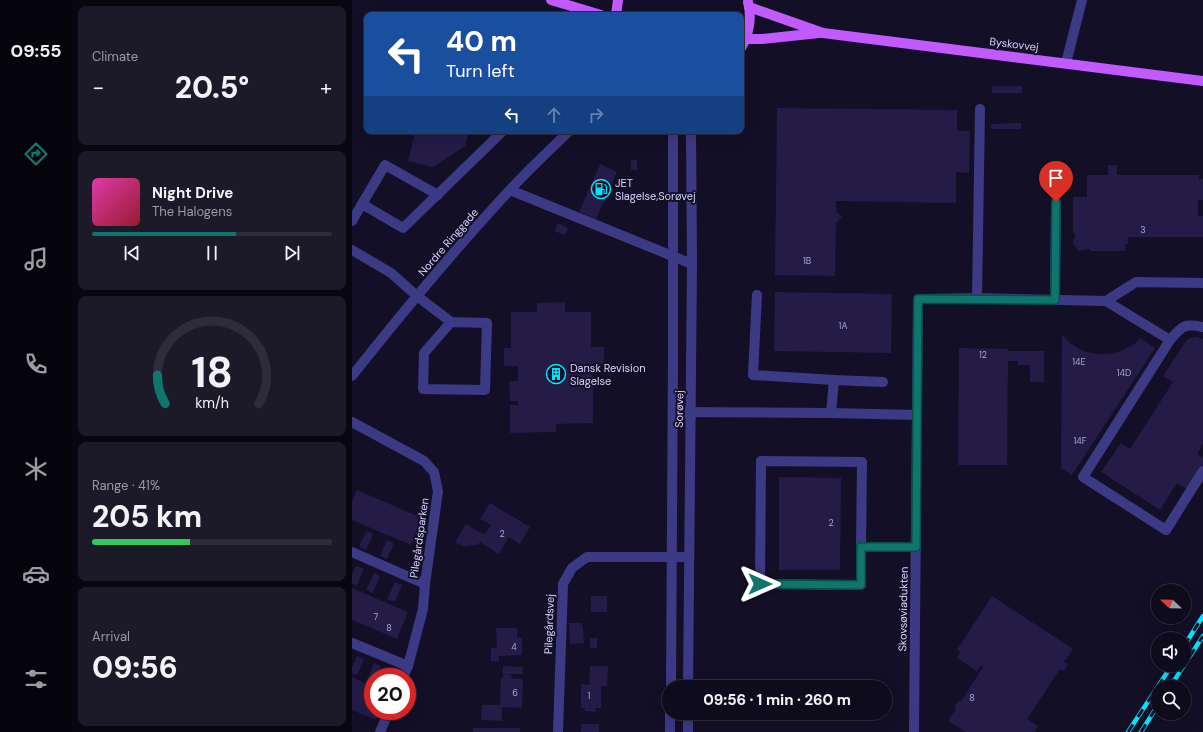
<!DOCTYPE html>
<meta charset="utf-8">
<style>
body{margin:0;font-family:"DM Sans",sans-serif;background:#1c1929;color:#f1f3f6;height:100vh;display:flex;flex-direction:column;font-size:15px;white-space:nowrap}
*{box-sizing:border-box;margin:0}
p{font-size:13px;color:#9b9ba3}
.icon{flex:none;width:22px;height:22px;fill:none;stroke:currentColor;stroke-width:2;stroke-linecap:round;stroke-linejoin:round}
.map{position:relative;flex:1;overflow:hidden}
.drawer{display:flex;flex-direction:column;gap:6px;padding:6px;background:#08060f;width:280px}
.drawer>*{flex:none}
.hud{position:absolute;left:12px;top:12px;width:380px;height:122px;border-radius:8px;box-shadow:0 4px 16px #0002,0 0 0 1px #2e2b3b;background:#1a4fa0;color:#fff;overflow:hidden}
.needle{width:26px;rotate:292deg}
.tools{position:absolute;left:799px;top:584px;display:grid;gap:8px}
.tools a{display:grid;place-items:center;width:40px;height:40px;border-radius:50%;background:#0e0b1c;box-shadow:0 4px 16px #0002,0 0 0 1px #2e2b3b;font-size:20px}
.speed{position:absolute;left:12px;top:668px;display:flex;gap:8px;font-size:20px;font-weight:700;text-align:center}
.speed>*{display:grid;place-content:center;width:52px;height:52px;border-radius:50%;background:#0e0b1c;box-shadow:0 4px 16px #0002,0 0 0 1px #2e2b3b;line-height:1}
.speed .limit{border:6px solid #d22;background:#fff;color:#111}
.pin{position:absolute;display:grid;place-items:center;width:34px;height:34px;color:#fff;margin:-41px -17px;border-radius:50% 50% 50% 0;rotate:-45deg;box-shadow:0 0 4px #0007}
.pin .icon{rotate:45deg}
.me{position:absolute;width:44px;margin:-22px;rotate:90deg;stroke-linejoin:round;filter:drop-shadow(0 0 3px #0008)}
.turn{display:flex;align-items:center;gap:14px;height:84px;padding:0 16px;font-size:18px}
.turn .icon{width:52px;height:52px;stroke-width:2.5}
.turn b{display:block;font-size:28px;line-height:34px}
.lanes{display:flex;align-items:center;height:38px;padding:0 16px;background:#0003;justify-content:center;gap:20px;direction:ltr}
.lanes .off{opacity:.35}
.big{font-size:30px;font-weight:800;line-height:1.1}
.drawer .tile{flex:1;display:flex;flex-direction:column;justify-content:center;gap:6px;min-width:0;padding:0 14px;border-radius:8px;background:#1c1929}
.drawer .dial{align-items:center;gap:0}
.dial svg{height:104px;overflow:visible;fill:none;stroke:#2e2b3b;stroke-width:7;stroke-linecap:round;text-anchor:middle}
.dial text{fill:#f1f3f6;stroke:none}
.song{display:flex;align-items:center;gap:12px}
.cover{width:48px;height:48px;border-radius:6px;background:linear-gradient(135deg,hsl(320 70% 55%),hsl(350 70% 35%))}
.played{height:4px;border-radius:2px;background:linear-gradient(90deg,#0f766e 60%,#2e2b3b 60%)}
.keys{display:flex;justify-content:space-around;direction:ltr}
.heat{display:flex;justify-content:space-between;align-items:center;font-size:22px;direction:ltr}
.charge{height:6px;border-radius:3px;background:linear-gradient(90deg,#34c759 41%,#2e2b3b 0)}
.trip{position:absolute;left:310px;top:680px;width:230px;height:40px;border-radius:20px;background:#0e0b1c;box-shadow:0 4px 16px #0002,0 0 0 1px #2e2b3b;font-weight:800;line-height:40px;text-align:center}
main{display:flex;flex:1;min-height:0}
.tabs{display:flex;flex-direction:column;width:72px;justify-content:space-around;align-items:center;background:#06040b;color:#9b9ba3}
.tabs .icon{width:28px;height:28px}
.tabs .current{color:#0f766e}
.tabs b{font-size:18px;color:#f1f3f6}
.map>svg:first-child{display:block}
.building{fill:#241b47}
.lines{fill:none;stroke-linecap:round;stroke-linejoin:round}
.minor{stroke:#3d3a85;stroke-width:10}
.major{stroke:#c25bff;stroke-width:10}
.rail-casing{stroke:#00e5ff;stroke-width:4.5}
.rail{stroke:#130f26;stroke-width:3;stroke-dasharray:9;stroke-linecap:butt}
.route-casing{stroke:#0a4d48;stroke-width:10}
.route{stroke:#0f766e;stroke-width:7}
.labels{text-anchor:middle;stroke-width:4;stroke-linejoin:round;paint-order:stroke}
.number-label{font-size:9px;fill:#aca6d1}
.street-label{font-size:11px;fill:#d9d4ff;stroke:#130f26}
.poi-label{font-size:11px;fill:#d9d4ff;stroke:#130f26;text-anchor:start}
</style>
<main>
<nav class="tabs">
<b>09:55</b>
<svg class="icon current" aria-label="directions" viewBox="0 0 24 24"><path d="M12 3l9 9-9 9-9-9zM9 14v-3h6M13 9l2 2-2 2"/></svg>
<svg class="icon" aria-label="music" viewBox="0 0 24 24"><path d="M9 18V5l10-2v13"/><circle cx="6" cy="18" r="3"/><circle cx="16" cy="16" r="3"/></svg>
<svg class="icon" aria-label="phone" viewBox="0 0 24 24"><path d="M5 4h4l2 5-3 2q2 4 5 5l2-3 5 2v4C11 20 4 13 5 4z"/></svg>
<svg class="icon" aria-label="climate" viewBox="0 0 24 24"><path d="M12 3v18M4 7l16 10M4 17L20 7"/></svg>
<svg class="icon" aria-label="car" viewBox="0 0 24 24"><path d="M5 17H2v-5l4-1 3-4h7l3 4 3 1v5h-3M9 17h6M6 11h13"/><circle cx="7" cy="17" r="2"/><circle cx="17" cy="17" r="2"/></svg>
<svg class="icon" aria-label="filters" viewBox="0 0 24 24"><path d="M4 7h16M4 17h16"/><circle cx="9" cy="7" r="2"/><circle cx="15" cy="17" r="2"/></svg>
</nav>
<section class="drawer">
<div class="tile"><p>Climate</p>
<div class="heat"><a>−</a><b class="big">20.5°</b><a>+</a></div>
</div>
<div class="tile">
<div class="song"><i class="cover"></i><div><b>Night Drive</b><p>The Halogens</p></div></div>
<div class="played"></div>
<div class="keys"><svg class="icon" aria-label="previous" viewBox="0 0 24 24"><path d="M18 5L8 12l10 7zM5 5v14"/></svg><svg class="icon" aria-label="pause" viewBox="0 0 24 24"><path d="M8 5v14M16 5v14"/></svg><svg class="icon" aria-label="next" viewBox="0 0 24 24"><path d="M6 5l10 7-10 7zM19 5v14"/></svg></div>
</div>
<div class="tile dial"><svg viewBox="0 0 100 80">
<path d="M14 69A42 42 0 1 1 86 69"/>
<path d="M14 69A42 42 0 0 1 8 47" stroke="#0f766e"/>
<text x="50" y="56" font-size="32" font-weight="700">18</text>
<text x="50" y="72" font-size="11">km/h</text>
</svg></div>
<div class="tile"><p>Range · 41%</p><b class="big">205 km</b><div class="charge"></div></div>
<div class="tile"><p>Arrival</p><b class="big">09:56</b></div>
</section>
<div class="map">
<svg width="851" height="732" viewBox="0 0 851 732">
<rect width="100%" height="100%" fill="#130f26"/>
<!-- building -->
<g class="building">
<rect x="640" y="86" width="30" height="7"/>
<path d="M425,108L605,110V131H618L617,173L604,172V203L484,201V211L490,217L484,223L483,276L423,275Z"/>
<path d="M669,123V129H639V124Z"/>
<path d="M63,131H117L113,146L81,167L56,161Z"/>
<rect x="279" y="160" width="6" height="10"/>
<path d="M248,164L265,172L244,219L227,212Z"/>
<path d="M756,165H765V175H847V179H851V200H846V216H851V237H776V244H773V251H738V249L727,251L721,244V239H723V233L721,234V197H735V175H756Z"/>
<path d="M206,223L216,228L213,235L202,231Z"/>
<path d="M423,292L540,294L539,353L422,351Z"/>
<path d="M213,302V312H239V347H252V365H241V423L204,424V432L158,433V405H166V401H158L157,381H166V366H152V348H159V312H185V303Z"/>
<path d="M710,334L717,342L725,348L735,352L745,354H755L766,352L775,348L784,343L788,338L803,348L720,475L709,468Z"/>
<path d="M844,337L851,339V444L845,454L851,458V465L835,489L825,483L808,510L749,472L769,443L778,449L821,382L811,376L834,341L838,338Z"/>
<path d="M607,348L656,349V351H692V382H678V365H665L666,361H656L655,465H606Z"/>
<path d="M427,477L489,478L488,570H427Z"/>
<path d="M5,490L70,518L59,545L0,520V502Z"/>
<path d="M138,503L178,527L168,544L157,537L147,554L128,542L126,545L114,546L113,547L103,542L114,524L131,534V533L133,534L139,525L128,519Z"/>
<path d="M14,531L21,534L14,550L7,547Z"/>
<path d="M35,540L42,543L35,559L28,556Z"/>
<path d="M4,566L12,569L5,586L0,583V575Z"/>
<path d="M22,573L28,576L21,593L14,590Z"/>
<path d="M43,582L50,585L43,602L35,599Z"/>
<path d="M0,588L56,612L45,639L0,620Z"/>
<rect x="239" y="596" width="16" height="16"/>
<path d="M640,596L721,649L712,662L716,664L712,671L708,669L675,719L686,726L682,732H614L596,721L604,709L603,705L606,701L610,700L631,667L629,665L625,671L605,658L608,652L605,650Z"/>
<path d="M217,623H230V626H231L232,643L218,644Z"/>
<path d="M144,628H165V638H170V655L147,656V661H139V648H145Z"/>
<rect x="238" y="638" width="7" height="10"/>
<path d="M5,656L12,659L5,675L0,673V668Z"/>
<path d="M22,663L29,666L24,677H21V683L15,680Z"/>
<path d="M151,666L171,667V674H156V675H160L159,678L171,679L170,708L150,707V721L129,720L130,705H148L149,678H151Z"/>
<path d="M238,666H256L255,687L249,686V708H243L244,712L233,711V708H229V684L237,685Z"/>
<path d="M0,677L21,687V711H28L24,720L0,710Z"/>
<rect x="229" y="724" width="18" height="8"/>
<rect x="121" y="728" width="47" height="4"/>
</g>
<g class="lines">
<!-- minor -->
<g class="minor">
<path d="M714,63L730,0"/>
<path d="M158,190L340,264"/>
<path d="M10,204L33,165L86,195"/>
<path d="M0,221L10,204L51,228L151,131"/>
<path d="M0,250L39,273L65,296L99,322L135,323L133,390L71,389L72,353L99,322"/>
<path d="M405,295L401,375L482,380L479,413"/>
<path d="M625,298L628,109"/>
<path d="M703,300L704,202"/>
<path d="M754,301L784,282L851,283"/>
<path d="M754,301L818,340"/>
<path d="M851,327C832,323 830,326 818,340L731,477L814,530L851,471"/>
<path d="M0,376C50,313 102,250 157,191C176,170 197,151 217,131"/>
<path d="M482,380L531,382"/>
<path d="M321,412L479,413L565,415"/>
<path d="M0,422L72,461L82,472L86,491L73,584L71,609L56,666L51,677"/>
<path d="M509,547V585L408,584L409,461L510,462L509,547H564"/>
<path d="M0,552L73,584"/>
<path d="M0,643L56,666"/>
<path d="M319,687L321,356V131"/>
<path d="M336,687L340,264L339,131"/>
<path d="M28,732L37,711"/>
<path d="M206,732L211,584L220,568L235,557H337"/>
<path d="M318,732V713"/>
<path d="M336,732V713"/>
<path d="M562,732L566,299L625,298L754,301"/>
</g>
<!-- major -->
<g class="major">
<path d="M199,0L249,15"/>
<path d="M397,7L471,33L851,81"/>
<path d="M264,15L266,0"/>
<path d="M394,39H410L467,33"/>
<path d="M389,48C397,34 400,17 396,2"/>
</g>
<defs>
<g id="rail">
<path d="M832,646L851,616"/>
<path d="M818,687L851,636"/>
<path d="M776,732L820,665"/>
<path d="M789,732L806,705"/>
</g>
</defs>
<!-- rail casing -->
<use href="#rail" class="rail-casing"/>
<!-- rail -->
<use href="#rail" class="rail"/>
</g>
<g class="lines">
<defs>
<path id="route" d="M408,584L509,585V547H564L566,299L703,300L704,202"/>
</defs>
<!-- route casing -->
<use href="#route" class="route-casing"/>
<!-- route -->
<use href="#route" class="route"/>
</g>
<!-- icons -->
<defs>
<symbol id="fuel-ring" viewBox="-11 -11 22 22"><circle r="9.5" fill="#130f26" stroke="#00e5ff" stroke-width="1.5"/><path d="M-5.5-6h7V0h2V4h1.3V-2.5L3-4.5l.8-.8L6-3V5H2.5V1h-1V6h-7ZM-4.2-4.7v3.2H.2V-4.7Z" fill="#00e5ff"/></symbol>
<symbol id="building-ring" viewBox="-11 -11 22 22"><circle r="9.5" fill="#130f26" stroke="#00e5ff" stroke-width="1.5"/><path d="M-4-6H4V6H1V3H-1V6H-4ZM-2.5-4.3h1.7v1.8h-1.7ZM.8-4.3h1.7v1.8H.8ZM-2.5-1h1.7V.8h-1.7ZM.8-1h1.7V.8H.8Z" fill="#00e5ff"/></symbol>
</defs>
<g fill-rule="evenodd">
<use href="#fuel-ring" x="238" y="178" width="22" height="22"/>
<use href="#building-ring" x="193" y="363" width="22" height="22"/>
</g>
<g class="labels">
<!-- number labels -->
<g class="number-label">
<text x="791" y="233">3</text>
<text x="455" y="264">1B</text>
<text x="491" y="329">1A</text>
<text x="631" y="358">12</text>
<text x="727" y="365">14E</text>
<text x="772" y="376">14D</text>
<text x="728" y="444">14F</text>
<text x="479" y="526">2</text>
<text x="150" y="537">2</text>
<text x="24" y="620">7</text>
<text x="37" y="631">8</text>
<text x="162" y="650">4</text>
<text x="163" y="696">6</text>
<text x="237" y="699">1</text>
<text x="620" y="701">8</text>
</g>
<!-- street labels -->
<g class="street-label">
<text transform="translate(662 44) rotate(7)" y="4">Byskovvej</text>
<text transform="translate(96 242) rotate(-49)" y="4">Nordre Ringgade</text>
<text transform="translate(327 409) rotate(-89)" y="4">Sorøvej</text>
<text transform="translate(67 538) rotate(-82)" y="4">Pilegårdsparken</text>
<text transform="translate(551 609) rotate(-89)" y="4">Skovsøviadukten</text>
<text transform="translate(197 624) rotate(-88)" y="4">Pilegårdsvej</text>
</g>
<!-- poi labels -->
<g class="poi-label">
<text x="263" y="187">JET<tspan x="263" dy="13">Slagelse,Sorøvej</tspan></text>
<text x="218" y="372">Dansk Revision<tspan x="218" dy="13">Slagelse</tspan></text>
</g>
</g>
</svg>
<div class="tools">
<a><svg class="needle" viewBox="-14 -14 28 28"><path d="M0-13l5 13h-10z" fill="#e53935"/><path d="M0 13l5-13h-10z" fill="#9b9ba3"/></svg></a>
<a><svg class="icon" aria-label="sound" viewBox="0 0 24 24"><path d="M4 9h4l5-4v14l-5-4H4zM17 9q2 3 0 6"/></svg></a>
<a><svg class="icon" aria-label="search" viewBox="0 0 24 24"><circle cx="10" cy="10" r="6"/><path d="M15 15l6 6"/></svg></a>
</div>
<div class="speed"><div class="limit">20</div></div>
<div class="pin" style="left:704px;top:202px;background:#d93025"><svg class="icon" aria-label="arrive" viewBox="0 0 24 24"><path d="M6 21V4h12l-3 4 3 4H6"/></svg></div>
<svg class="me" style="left:408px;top:584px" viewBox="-20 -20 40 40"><path d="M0-17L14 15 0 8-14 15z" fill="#0f766e" stroke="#fff" stroke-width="4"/></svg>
<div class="trip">09:56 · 1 min · 260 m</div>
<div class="hud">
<div class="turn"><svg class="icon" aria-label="left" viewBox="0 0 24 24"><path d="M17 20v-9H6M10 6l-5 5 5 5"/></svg><div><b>40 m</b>Turn left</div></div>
<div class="lanes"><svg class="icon" aria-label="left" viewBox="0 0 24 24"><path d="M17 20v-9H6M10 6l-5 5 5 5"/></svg><svg class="icon off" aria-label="ahead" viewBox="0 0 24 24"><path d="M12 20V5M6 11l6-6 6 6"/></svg><svg class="icon off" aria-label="right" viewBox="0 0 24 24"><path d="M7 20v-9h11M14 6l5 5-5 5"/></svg></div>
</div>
</div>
</main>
